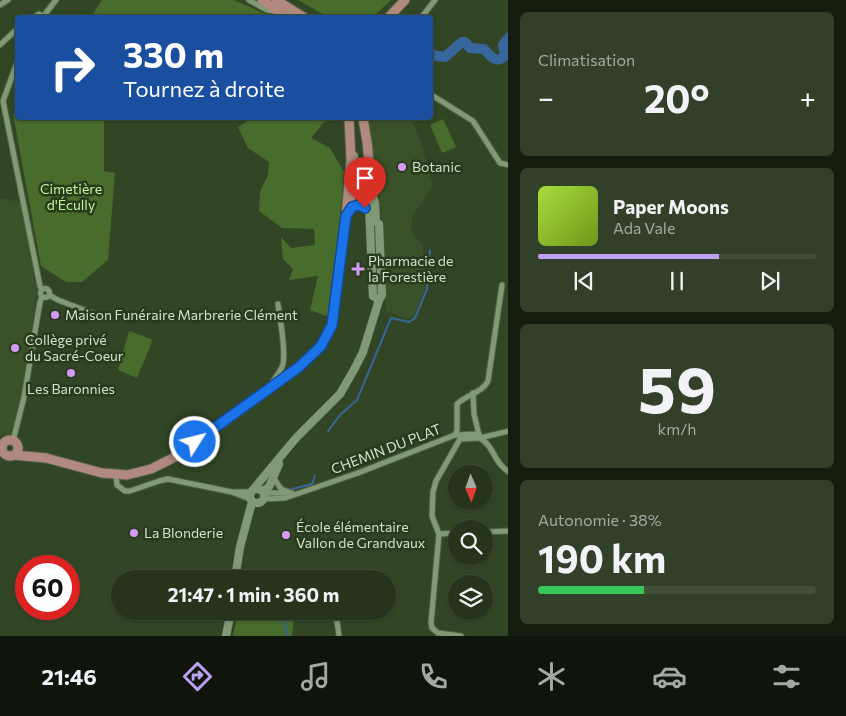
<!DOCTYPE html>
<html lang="fr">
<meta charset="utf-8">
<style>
body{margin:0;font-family:Commissioner,sans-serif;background:#323f29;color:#f1f3f6;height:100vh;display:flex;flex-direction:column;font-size:19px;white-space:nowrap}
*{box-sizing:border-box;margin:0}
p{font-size:16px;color:#a4aaa3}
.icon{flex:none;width:28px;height:28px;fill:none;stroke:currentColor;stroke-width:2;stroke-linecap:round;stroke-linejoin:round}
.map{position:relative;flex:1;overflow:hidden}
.side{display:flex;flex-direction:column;gap:12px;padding:12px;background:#151d0f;width:338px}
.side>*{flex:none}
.banner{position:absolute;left:15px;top:15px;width:418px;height:105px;border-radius:5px;box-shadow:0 1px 4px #0004,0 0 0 1px #424f3b;background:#1a4fa0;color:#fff;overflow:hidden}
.needle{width:32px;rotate:178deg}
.controls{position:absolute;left:448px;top:465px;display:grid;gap:10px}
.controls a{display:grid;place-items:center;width:45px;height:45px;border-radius:50%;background:#26341c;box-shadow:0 1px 4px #0004,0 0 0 1px #424f3b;font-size:25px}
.speed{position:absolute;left:15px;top:555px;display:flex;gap:10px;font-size:25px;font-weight:700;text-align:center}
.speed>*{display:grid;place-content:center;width:65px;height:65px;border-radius:50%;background:#26341c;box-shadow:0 1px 4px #0004,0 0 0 1px #424f3b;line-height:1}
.speed .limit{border:8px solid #d22;background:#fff;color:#111}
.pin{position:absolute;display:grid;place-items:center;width:42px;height:42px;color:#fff;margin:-51px -21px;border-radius:50% 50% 50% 0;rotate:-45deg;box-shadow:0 0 5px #0007}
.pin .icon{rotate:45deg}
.me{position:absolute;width:55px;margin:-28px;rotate:54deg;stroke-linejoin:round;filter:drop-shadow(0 0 4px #0008)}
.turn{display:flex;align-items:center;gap:18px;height:105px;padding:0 25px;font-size:22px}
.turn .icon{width:65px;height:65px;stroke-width:2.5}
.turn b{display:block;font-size:35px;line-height:42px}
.big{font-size:38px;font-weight:700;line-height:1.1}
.side .card{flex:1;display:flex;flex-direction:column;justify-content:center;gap:8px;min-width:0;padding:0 18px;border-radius:8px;background:#323f29}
.side .dial{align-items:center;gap:0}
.dial b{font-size:65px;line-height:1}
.song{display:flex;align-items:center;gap:15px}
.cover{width:60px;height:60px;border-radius:8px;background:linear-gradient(135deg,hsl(80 70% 55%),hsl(80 70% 35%))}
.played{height:5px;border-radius:2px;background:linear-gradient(90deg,#bca0f2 65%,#424f3b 65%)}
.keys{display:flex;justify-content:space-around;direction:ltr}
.heat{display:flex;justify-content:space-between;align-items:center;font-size:28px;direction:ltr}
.charge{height:8px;border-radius:4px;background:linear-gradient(90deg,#34c759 38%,#424f3b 0)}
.trip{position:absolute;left:111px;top:570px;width:285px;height:50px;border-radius:25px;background:#26341c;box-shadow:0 1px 4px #0004,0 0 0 1px #424f3b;font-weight:700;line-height:50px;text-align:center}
.menu{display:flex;height:80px;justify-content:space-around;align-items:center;background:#0f150b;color:#a4aaa3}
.menu .icon{width:35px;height:35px}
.menu .on{color:#bca0f2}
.menu b{font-size:22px;color:#f1f3f6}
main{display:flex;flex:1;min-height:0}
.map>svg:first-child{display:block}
.built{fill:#3a512a}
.green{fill:#476c2c}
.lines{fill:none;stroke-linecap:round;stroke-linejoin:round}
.stream{stroke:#37669d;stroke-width:2}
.river{stroke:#37669d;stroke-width:10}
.minor-casing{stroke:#526246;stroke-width:7}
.secondary-casing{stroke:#526246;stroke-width:9}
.primary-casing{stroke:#526246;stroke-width:11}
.minor{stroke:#829975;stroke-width:5}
.secondary{stroke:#829975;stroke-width:8}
.primary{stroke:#b1897f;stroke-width:9}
.route-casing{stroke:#114b97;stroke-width:12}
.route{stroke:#1a73e8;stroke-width:9}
.poi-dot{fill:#d89af8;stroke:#283b1b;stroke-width:2}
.labels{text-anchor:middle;stroke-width:5;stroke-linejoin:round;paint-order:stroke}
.poi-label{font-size:14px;fill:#d3e0cc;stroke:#283b1b;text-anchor:start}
.park-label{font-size:14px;fill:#c0f89c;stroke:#283b1b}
.street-label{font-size:14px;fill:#d3e0cc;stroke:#283b1b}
</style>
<main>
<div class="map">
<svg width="509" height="636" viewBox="0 0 509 636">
<rect width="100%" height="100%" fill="#324625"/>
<!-- built -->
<g class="built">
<path d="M367,118H410L420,139L433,187L413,215L410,230L423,246L426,288L413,317L407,319L386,311V274L381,212Z"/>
<path d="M0,198L20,202L37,293L22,394L12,433L5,436L3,434L0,436Z"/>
</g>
<!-- green -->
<g class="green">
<path d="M102,0H234L272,17H91Z"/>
<path d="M298,0H391L373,17H328Z"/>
<path d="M13,114H17L18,118H104V171L115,173L108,260L82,282H66L41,266Z"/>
<path d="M252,118H340L324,122L311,138L330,148L344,172L331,318L310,310L318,276L289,280L293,269L283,259L281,237L291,248L315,245L314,229L282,228L259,211L260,192L268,175L269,162L248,148L238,127Z"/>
<path d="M443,119L456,147L442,153L430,125Z"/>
<path d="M129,331L151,339L152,342L137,378L118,370Z"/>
<path d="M269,611H295L292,636H233L237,617L262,615Z"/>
</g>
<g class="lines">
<!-- stream -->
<g class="stream">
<path d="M328,431L340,415L357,400L391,318L409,322L415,318L427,289L430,250"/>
<path d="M288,490L312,484L315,476"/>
<path d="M281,611L288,636"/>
</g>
<!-- river -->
<path class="river" d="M430,53L436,56L445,57L462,42H465L470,48L484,49C491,57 496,64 505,56L503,45L509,37"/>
<defs>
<g id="minor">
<path d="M249,0L267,10L274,11"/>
<path d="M0,5L8,0"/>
<path d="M33,18L39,14L43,17"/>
<path d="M42,18L56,0"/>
<path d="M421,18L435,0"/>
<path d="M0,45L18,28"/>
<path d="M18,60L3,101L40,286L42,289"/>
<path d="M430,94L473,121L500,163L509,165"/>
<circle cx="45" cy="293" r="4.5"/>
<path d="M49,295L58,300L105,318"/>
<path d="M271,385C274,378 281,372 283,364C286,348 280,320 278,304"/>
<path d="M473,393L474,414L479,435"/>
<path d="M455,435L457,430V404C466,395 483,392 488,381L502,285"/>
<path d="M480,438C495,447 493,462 509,472"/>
<path d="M460,439L436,481L433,492L432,516L439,534L431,623L432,628L438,633L461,636"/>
<path d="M460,439L480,438L509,431"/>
<path d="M13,441L24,397L40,302L42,297"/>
<path d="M116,474L117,485L125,491H130L159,481L168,479L232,492L250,499"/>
<path d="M273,477L281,489L289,492"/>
<path d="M235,492H251"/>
<path d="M264,493H292"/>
<path d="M264,499L285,498L358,473L455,435L479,434"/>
<path d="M484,532L509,531"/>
<path d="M439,534L456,533"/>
<path d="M337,621L339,636"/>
</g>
<g id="secondary">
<path d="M354,156C354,173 366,188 369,205L373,296L379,300"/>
<path d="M346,216C352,203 361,203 370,213"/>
<circle cx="257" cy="496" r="7"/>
<path d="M252,491L296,438L340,394L355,368L363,352L379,300L382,295L379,224L376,222L375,203L366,174"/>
<path d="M263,491L269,487L279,464"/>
<path d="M235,579L240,547L252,502"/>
<path d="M226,636L231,611"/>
</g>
<g id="primary">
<path d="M262,0L288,18"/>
<path d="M276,0L305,18"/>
<path d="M388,18L405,0"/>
<path d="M350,201C353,191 362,183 366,173C372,157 365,134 363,118"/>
<circle cx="10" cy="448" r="8"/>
<path d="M14,455L46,458L102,473L116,474L127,475L151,469L177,456L299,367L321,346L332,325L346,216L351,160L349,118"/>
</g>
</defs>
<!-- minor casing -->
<use href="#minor" class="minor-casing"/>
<!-- secondary casing -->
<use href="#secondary" class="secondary-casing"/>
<!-- primary casing -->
<use href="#primary" class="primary-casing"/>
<!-- minor -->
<use href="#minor" class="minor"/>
<!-- secondary -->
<use href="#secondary" class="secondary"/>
<!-- primary -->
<use href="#primary" class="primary"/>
</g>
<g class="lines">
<defs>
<path id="route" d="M195,442L299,367L321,346L332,325L346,216L352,207L359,205L365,208"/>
</defs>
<!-- route casing -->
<use href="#route" class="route-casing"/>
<!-- route -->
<use href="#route" class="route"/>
</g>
<!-- markers -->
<g class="poi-dot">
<circle cx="402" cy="167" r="5"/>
<path d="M355.5 261.5h5v5h5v5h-5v5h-5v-5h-5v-5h5z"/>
<circle cx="55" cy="315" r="5"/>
<circle cx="15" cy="348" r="5"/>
<circle cx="71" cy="373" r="5"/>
<circle cx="134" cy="533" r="5"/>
<circle cx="286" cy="535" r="5"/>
</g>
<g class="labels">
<!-- poi labels -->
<g class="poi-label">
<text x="412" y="172">Botanic</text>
<text x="368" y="266">Pharmacie de<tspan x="368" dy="16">la Forestière</tspan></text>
<text x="65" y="320">Maison Funéraire Marbrerie Clément</text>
<text x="25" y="345">Collège privé<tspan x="25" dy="16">du Sacré-Coeur</tspan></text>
<text x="71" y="394" text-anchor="middle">Les Baronnies</text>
<text x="296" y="532">École élémentaire<tspan x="296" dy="16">Vallon de Grandvaux</tspan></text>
<text x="144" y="538">La Blonderie</text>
</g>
<!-- park labels -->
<g class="park-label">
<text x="71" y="194">Cimetière<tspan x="71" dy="16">d'Écully</tspan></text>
</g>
<!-- street labels -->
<g class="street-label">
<text transform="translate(386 449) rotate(-21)" y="5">CHEMIN DU PLAT</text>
</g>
</g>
</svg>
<div class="controls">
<a><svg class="needle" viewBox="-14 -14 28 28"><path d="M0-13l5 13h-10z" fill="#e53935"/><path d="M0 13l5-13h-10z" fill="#a4aaa3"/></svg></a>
<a><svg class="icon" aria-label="search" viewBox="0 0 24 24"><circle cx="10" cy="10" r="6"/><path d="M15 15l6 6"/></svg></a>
<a><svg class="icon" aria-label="layers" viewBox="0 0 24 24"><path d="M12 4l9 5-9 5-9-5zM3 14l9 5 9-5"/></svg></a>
</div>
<div class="speed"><div class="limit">60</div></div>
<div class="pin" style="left:365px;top:208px;background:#d93025"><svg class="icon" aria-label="arrive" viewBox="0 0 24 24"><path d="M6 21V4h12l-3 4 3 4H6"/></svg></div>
<svg class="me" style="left:195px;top:442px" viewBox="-20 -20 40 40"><circle r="17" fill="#1a73e8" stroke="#fff" stroke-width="3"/><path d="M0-11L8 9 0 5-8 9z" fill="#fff"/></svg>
<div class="trip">21:47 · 1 min · 360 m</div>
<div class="banner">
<div class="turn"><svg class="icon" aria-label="right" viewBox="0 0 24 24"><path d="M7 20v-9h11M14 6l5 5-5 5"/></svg><div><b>330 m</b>Tournez à droite</div></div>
</div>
</div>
<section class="side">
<div class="card"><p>Climatisation</p>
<div class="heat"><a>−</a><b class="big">20°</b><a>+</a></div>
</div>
<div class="card">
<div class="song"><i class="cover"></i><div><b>Paper Moons</b><p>Ada Vale</p></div></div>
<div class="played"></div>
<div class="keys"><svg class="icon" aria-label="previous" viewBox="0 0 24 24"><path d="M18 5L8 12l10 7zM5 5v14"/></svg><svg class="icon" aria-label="pause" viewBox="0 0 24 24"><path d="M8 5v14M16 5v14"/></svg><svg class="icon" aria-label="next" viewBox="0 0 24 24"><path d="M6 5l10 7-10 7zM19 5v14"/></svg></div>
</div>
<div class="card dial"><b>59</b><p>km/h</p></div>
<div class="card"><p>Autonomie · 38%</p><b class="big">190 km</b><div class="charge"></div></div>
</section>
</main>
<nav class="menu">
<b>21:46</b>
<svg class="icon on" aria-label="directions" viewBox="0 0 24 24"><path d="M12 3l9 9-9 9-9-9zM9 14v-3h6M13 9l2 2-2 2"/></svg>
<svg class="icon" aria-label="music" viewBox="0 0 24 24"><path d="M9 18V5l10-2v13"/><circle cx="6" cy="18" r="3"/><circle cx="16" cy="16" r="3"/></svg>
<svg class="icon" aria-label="phone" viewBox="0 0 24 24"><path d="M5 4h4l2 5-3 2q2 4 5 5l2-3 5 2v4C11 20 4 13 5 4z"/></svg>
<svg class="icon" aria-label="climate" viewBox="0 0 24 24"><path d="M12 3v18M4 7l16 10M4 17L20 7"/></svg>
<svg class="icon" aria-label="car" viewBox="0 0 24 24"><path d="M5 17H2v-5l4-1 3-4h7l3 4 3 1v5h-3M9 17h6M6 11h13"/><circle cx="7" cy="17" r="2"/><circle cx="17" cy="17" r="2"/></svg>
<svg class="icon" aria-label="filters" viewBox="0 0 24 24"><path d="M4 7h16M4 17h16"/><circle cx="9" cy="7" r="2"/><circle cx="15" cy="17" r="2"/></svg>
</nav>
